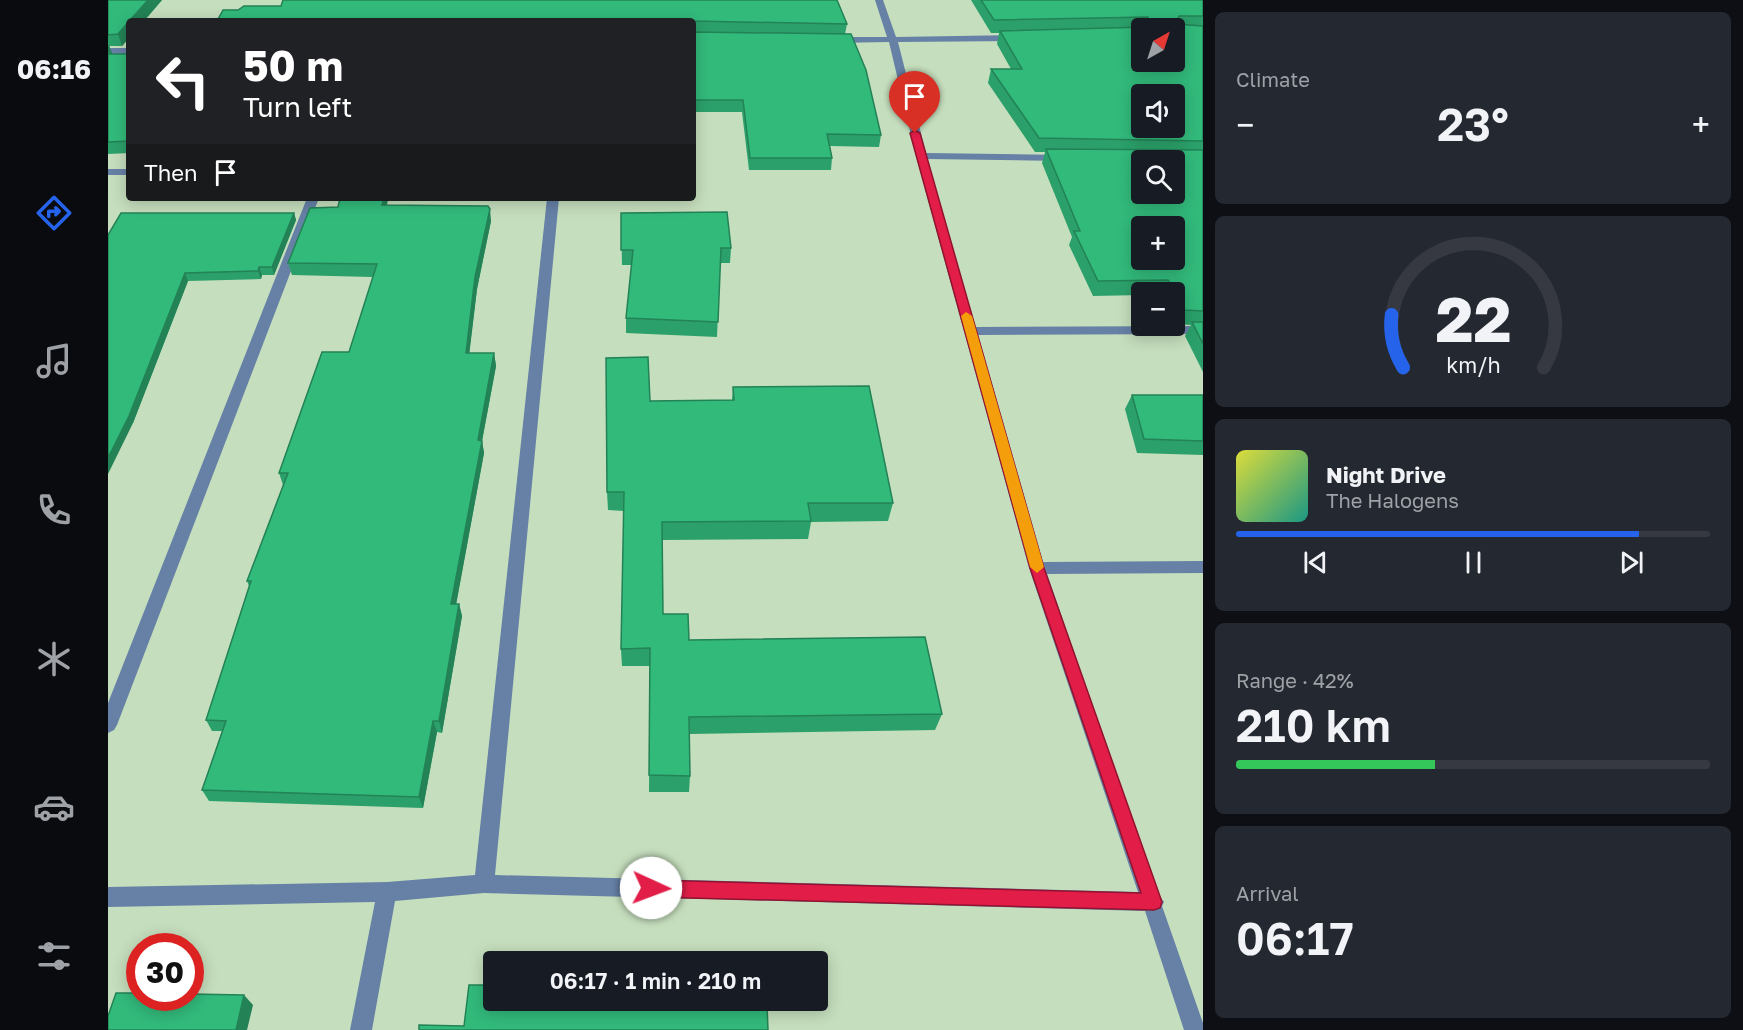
<!DOCTYPE html>
<meta charset="utf-8">
<style>
body{margin:0;font-family:"Golos Text",sans-serif;background:#242831;color:#f1f3f6;height:100vh;display:flex;flex-direction:column;font-size:22px;white-space:nowrap}
*{box-sizing:border-box;margin:0}
p{font-size:20px;color:#9ea1a6}
.icon{flex:none;width:33px;height:33px;fill:none;stroke:currentColor;stroke-width:2;stroke-linecap:round;stroke-linejoin:round}
.map{position:relative;flex:1;overflow:hidden}
.drawer{display:flex;flex-direction:column;gap:12px;padding:12px;background:#0d0f14;width:540px}
.drawer>*{flex:none}
.banner{position:absolute;left:18px;top:18px;width:570px;height:183px;border-radius:6px;box-shadow:0 3px 15px #0003;background:#202124;color:#fff;overflow:hidden}
.needle{width:39px;rotate:39deg}
.fabs{position:absolute;left:1023px;top:18px;display:grid;gap:12px}
.fabs a{display:grid;place-items:center;width:54px;height:54px;border-radius:6px;background:#171b24;box-shadow:0 3px 15px #0003;font-size:30px}
.speed{position:absolute;left:18px;top:933px;display:flex;gap:12px;font-size:30px;font-weight:700;text-align:center}
.speed>*{display:grid;place-content:center;width:78px;height:78px;border-radius:50%;background:#171b24;box-shadow:0 3px 15px #0003;line-height:1}
.speed .limit{border:9px solid #d22;background:#fff;color:#111}
.pin{position:absolute;display:grid;place-items:center;width:51px;height:51px;color:#fff;margin:-62px -26px;border-radius:50% 50% 50% 0;rotate:-45deg;box-shadow:0 0 6px #0007}
.pin .icon{rotate:45deg}
.me{position:absolute;width:66px;margin:-33px;rotate:92deg;stroke-linejoin:round;filter:drop-shadow(0 0 4px #0008)}
.turn{display:flex;align-items:center;gap:21px;height:126px;padding:0 18px;font-size:27px}
.turn .icon{width:78px;height:78px;stroke-width:2.5}
.turn b{display:block;font-size:42px;line-height:51px}
.then{display:flex;align-items:center;height:57px;padding:0 18px;background:#0003;gap:12px;font-size:22px}
.big{font-size:45px;font-weight:600;line-height:1.1}
.drawer .widget{flex:1;display:flex;flex-direction:column;justify-content:center;gap:9px;min-width:0;padding:0 21px;border-radius:9px;background:#242831}
.drawer .dial{align-items:center;gap:0}
.dial svg{height:156px;overflow:visible;fill:none;stroke:#363941;stroke-width:7;stroke-linecap:round;text-anchor:middle}
.dial text{fill:#f1f3f6;stroke:none}
.song{display:flex;align-items:center;gap:18px}
.cover{width:72px;height:72px;border-radius:9px;background:linear-gradient(135deg,hsl(60 70% 55%),hsl(170 70% 35%))}
.played{height:6px;border-radius:3px;background:linear-gradient(90deg,#2563eb 85%,#363941 85%)}
.keys{display:flex;justify-content:space-around;direction:ltr}
.heat{display:flex;justify-content:space-between;align-items:center;font-size:33px;direction:ltr}
.charge{height:9px;border-radius:4px;background:linear-gradient(90deg,#34c759 42%,#363941 0)}
.trip{position:absolute;left:375px;top:951px;width:345px;height:60px;border-radius:6px;background:#171b24;box-shadow:0 3px 15px #0003;font-weight:600;line-height:60px;text-align:center}
main{display:flex;flex:1;min-height:0}
.tab-bar{display:flex;flex-direction:column;width:108px;justify-content:space-around;align-items:center;background:#090b0e;color:#9ea1a6}
.tab-bar .icon{width:42px;height:42px}
.tab-bar .current{color:#2563eb}
.tab-bar b{font-size:27px;color:#f1f3f6}
.map>svg:first-child{display:block}
.lines{fill:none;stroke-linecap:round;stroke-linejoin:round}
.minor{fill:#6680a6;fill-rule:evenodd}
.wall{fill:#2ba06a}
.shaded-wall{fill:#238256}
.building{fill:#32ba7b;stroke:#238256;stroke-width:1.5;fill-rule:evenodd}
.route{fill:#e11d48;stroke:#92132f;stroke-width:1.5}
.slow{fill:#f59e0b}
</style>
<main>
<nav class="tab-bar">
<b>06:16</b>
<svg class="icon current" aria-label="directions" viewBox="0 0 24 24"><path d="M12 3l9 9-9 9-9-9zM9 14v-3h6M13 9l2 2-2 2"/></svg>
<svg class="icon" aria-label="music" viewBox="0 0 24 24"><path d="M9 18V5l10-2v13"/><circle cx="6" cy="18" r="3"/><circle cx="16" cy="16" r="3"/></svg>
<svg class="icon" aria-label="phone" viewBox="0 0 24 24"><path d="M5 4h4l2 5-3 2q2 4 5 5l2-3 5 2v4C11 20 4 13 5 4z"/></svg>
<svg class="icon" aria-label="climate" viewBox="0 0 24 24"><path d="M12 3v18M4 7l16 10M4 17L20 7"/></svg>
<svg class="icon" aria-label="car" viewBox="0 0 24 24"><path d="M5 17H2v-5l4-1 3-4h7l3 4 3 1v5h-3M9 17h6M6 11h13"/><circle cx="7" cy="17" r="2"/><circle cx="17" cy="17" r="2"/></svg>
<svg class="icon" aria-label="filters" viewBox="0 0 24 24"><path d="M4 7h16M4 17h16"/><circle cx="9" cy="7" r="2"/><circle cx="15" cy="17" r="2"/></svg>
</nav>
<div class="map">
<svg width="1095" height="1030" viewBox="0 0 1095 1030">
<rect width="100%" height="100%" fill="#c5debd"/>
<g class="lines">
<!-- minor -->
<g class="minor">
<path d="M767,0H775L788,37L911,35L916,38L911,41L790,42L818,153L954,155L959,158L954,161L819,159L867,327L1095,326V334L870,335L935,562L1095,561V573L939,574L1050,894L1056,902L1054,906L1095,1023V1030H1076L1037,911L376,893L287,901L264,1030H242L267,902L0,907V887L279,882L367,875L439,198H451L387,875L1030,892L921,568L808,156L781,42L725,43L720,40L725,37H779Z"/>
<rect x="0" y="48" width="21" height="6"/>
<rect x="0" y="169" width="21" height="6"/>
<path d="M199,198H211L9,725L6,730L0,733V703Z"/>
</g>
</g>
<!-- wall -->
<g class="wall">
<path d="M0,0H54L36,21H21V38L14,46H1L4,54H21V153L0,154Z"/>
<path d="M863,0H1095V372L1077,336L1083,325L1070,324L1066,317V292H1034V295L985,296L961,245L964,237L934,163L937,152H927L880,83L883,69H903L889,44L891,33H883Z"/>
<path d="M115,10L739,24L737,34L773,135L771,147L722,146L724,158L723,170H641L634,112H585V21Z"/>
<path d="M232,198H280L279,205L383,221L369,289L361,353H386L388,366L374,441L376,453L348,604H351L354,616L334,733L329,732L315,808L101,801L94,790L114,731H104L98,720L141,586L139,581L175,485L171,473L241,352L265,277L184,275L180,263L230,207Z"/>
<path d="M186,213L188,220L166,275H154L153,279L80,281L25,423L0,235Z"/>
<path d="M513,213L623,248L622,263H612L609,337L518,333V318L524,265H514Z"/>
<path d="M625,387L785,503L780,521L703,522L700,539L554,540L555,614L581,640L834,714L827,730L582,734V776L581,792H541L542,666H514L513,649L516,511L500,510L499,492L542,401L624,400Z"/>
<path d="M1024,395H1095V455L1029,453L1017,409Z"/>
</g>
<!-- shaded-wall -->
<g class="shaded-wall">
<path d="M40,0H54L36,21H22Z"/>
<path d="M21,22V38L14,46L10,34Z"/>
<path d="M1,45L5,56L0,62V46Z"/>
<path d="M276,198H280L277,217L274,205Z"/>
<path d="M382,209L383,221L369,289L360,365L358,353L367,277Z"/>
<path d="M186,213L188,220L166,275L164,267Z"/>
<path d="M151,267L154,275L153,279L150,271Z"/>
<path d="M77,273L80,281L25,423L0,474V458Z"/>
<path d="M386,353L388,366L374,441L376,453L346,616L343,604L370,440Z"/>
<path d="M351,604L354,616L334,733L331,721Z"/>
<path d="M325,721L329,732L315,808L311,797Z"/>
<path d="M136,995L145,1005L139,1030H128Z"/>
</g>
<!-- building -->
<g class="building">
<path d="M0,0H40L10,34L0,35Z"/>
<path d="M175,0H729L739,24L585,21V23V21H109L115,10H130L136,6H173Z"/>
<path d="M873,0H1095V16H1071L1068,24L1095,26V141L931,138L883,69H914L892,31L1038,27L1040,17L886,20ZM1034,28H1066V62H1034ZM1034,94H1066V128H1034Z"/>
<path d="M585,32L743,34L758,70L773,135L719,134L724,158H642L635,100H585Z"/>
<path d="M0,54H21V141L0,142Z"/>
<path d="M938,149L1095,150V311L1077,310L1060,280L990,281L966,231H972ZM1034,160H1066V194H1034ZM1034,226H1066V260H1034Z"/>
<path d="M232,198H276L274,205L380,206L382,209L367,277L358,353H386L370,440L374,441L343,604H351L331,721H325L311,797L94,790L118,721L98,720L143,581H139L180,473H171L214,352H241L269,264L180,263L202,208L230,207Z"/>
<path d="M619,212L623,248H613L610,322L518,318L525,250H513V213Z"/>
<path d="M13,213H186L164,267H151L150,271L77,273L21,416L0,458V235Z"/>
<path d="M1084,322H1095V344Z"/>
<path d="M540,357L542,401L626,400L625,387L761,386L785,503H700L703,521L554,522L555,614H580L581,640L817,637L834,714L581,717L582,776L541,775L542,648L513,649L516,492H499L498,358Z"/>
<path d="M1024,395H1095V441L1036,439Z"/>
<path d="M361,985H386V1000H465V1003L659,1005L660,1030H311V1025L356,1026Z"/>
<path d="M8,993H32V998H82V994L136,995L128,1030H0V1016Z"/>
</g>
<!-- route -->
<path class="route" d="M807,130L812,133L936,568L1054,902L1052,908L1046,910L543,897L537,894L534,888L537,882L543,880L1033,893L922,568L802,133Z"/>
<!-- slow -->
<path class="slow" d="M858,312L864,316L936,567L929,573L922,567L853,316Z"/>
</svg>
<div class="fabs">
<a><svg class="needle" viewBox="-14 -14 28 28"><path d="M0-13l5 13h-10z" fill="#e53935"/><path d="M0 13l5-13h-10z" fill="#9ea1a6"/></svg></a>
<a><svg class="icon" aria-label="sound" viewBox="0 0 24 24"><path d="M4 9h4l5-4v14l-5-4H4zM17 9q2 3 0 6"/></svg></a>
<a><svg class="icon" aria-label="search" viewBox="0 0 24 24"><circle cx="10" cy="10" r="6"/><path d="M15 15l6 6"/></svg></a>
<a>+</a>
<a>−</a>
</div>
<div class="speed"><div class="limit">30</div></div>
<div class="pin" style="left:807px;top:133px;background:#d93025"><svg class="icon" aria-label="arrive" viewBox="0 0 24 24"><path d="M6 21V4h12l-3 4 3 4H6"/></svg></div>
<svg class="me" style="left:543px;top:888px" viewBox="-20 -20 40 40"><circle r="19" fill="#fff"/><path d="M0-13L10 11 0 6-10 11z" fill="#e11d48"/></svg>
<div class="trip">06:17 · 1 min · 210 m</div>
<div class="banner">
<div class="turn"><svg class="icon" aria-label="left" viewBox="0 0 24 24"><path d="M17 20v-9H6M10 6l-5 5 5 5"/></svg><div><b>50 m</b>Turn left</div></div>
<div class="then">Then<svg class="icon" aria-label="arrive" viewBox="0 0 24 24"><path d="M6 21V4h12l-3 4 3 4H6"/></svg></div>
</div>
</div>
<section class="drawer">
<div class="widget"><p>Climate</p>
<div class="heat"><a>−</a><b class="big">23°</b><a>+</a></div>
</div>
<div class="widget dial"><svg viewBox="0 0 100 80">
<path d="M14 69A42 42 0 1 1 86 69"/>
<path d="M14 69A42 42 0 0 1 8 42" stroke="#2563eb"/>
<text x="50" y="56" font-size="32" font-weight="700">22</text>
<text x="50" y="72" font-size="11">km/h</text>
</svg></div>
<div class="widget">
<div class="song"><i class="cover"></i><div><b>Night Drive</b><p>The Halogens</p></div></div>
<div class="played"></div>
<div class="keys"><svg class="icon" aria-label="previous" viewBox="0 0 24 24"><path d="M18 5L8 12l10 7zM5 5v14"/></svg><svg class="icon" aria-label="pause" viewBox="0 0 24 24"><path d="M8 5v14M16 5v14"/></svg><svg class="icon" aria-label="next" viewBox="0 0 24 24"><path d="M6 5l10 7-10 7zM19 5v14"/></svg></div>
</div>
<div class="widget"><p>Range · 42%</p><b class="big">210 km</b><div class="charge"></div></div>
<div class="widget"><p>Arrival</p><b class="big">06:17</b></div>
</section>
</main>
